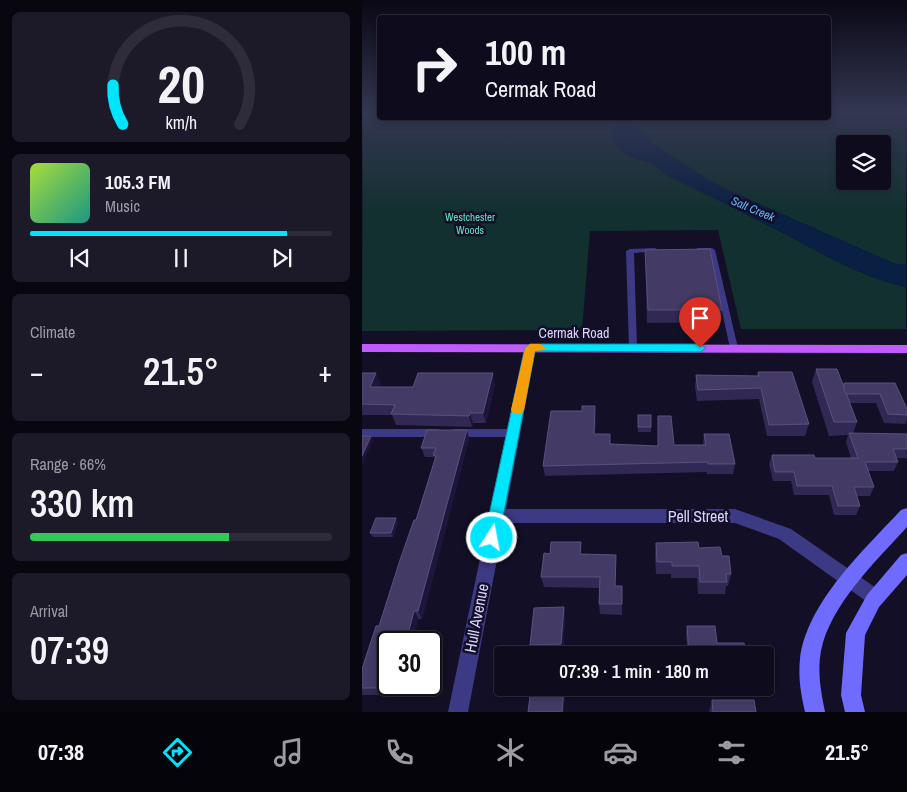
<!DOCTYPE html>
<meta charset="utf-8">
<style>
body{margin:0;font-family:"Archivo Narrow",sans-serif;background:#1c1929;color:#f1f3f6;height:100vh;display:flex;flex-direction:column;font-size:19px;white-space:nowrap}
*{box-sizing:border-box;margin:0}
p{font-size:16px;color:#9b9ba3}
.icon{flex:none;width:28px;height:28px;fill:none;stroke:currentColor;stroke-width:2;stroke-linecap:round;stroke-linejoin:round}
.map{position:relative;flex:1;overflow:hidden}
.details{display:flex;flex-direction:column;gap:12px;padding:12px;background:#08060f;width:362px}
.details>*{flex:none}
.top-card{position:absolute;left:15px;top:15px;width:454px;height:105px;border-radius:5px;box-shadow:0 2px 8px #0003,0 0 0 1px #2e2b3b;background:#0e0b1c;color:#f1f3f6;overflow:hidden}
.fabs{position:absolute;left:474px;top:135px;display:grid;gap:10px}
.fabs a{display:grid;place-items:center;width:55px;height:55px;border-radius:5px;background:#0e0b1c;box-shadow:0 2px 8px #0003,0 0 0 1px #2e2b3b;font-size:25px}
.speed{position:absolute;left:15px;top:631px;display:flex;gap:10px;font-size:25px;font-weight:700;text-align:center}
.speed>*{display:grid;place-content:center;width:65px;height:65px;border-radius:50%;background:#0e0b1c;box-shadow:0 2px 8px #0003,0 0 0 1px #2e2b3b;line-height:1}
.speed .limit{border:2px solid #111;border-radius:8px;background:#fff;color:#111}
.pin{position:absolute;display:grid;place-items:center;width:42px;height:42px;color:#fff;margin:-51px -21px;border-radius:50% 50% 50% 0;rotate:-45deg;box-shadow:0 0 5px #0007}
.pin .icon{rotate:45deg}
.me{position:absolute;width:55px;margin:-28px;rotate:11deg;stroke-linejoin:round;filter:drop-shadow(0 0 4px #0008)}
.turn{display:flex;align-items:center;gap:18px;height:105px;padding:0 25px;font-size:22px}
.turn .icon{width:65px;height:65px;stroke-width:2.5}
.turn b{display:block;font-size:35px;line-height:42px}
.big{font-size:38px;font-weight:600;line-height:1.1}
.details .card{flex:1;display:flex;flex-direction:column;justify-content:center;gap:8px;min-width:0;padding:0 18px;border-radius:8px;background:#1c1929}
.details .dial{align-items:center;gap:0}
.dial svg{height:130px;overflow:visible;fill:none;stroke:#2e2b3b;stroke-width:7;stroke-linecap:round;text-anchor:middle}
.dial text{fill:#f1f3f6;stroke:none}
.song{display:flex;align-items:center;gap:15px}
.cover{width:60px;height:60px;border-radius:8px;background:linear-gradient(135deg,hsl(80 70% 55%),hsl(170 70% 35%))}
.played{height:5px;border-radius:2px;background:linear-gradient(90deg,#00e5ff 85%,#2e2b3b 85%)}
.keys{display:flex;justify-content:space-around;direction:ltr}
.heat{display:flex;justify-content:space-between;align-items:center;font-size:28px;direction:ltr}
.charge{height:8px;border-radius:4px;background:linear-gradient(90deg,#34c759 66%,#2e2b3b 0)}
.trip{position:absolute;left:132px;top:646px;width:280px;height:50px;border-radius:5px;background:#0e0b1c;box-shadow:0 2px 8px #0003,0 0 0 1px #2e2b3b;font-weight:600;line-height:50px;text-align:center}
.tab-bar{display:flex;height:80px;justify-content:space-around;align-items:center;background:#06040b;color:#9b9ba3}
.tab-bar .icon{width:35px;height:35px}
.tab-bar .current{color:#00e5ff}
.tab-bar b{font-size:22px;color:#f1f3f6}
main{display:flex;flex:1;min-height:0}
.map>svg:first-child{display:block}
.green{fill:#12302f;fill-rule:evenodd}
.water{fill:#0a1f44}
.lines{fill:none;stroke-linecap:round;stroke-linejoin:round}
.stream{stroke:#0a1f44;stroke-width:2.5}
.lane{fill:#3d3a85;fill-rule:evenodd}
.street{fill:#3d3a85;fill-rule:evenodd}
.secondary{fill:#6f6bff;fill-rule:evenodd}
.primary{fill:#c25bff;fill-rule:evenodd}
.wall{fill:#312854}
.shaded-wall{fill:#1d163a}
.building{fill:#433a66;stroke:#5a527e}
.route{fill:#00e5ff;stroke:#0095a6}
.slow{fill:#f59e0b}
.labels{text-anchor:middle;stroke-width:5;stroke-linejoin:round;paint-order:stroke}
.far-park-label{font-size:11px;fill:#5fe0c0;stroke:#130f26}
.far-water-label{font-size:12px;font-style:italic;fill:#62b6ff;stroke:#130f26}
.street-label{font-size:14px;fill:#d9d4ff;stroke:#130f26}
.near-street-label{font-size:16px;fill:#d9d4ff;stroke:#130f26}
</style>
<main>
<section class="details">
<div class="card dial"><svg viewBox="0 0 100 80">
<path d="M14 69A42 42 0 1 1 86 69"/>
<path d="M14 69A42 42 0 0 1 8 45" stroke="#00e5ff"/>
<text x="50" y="56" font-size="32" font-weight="700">20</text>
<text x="50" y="72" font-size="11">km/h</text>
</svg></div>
<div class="card">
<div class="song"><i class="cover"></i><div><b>105.3 FM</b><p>Music</p></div></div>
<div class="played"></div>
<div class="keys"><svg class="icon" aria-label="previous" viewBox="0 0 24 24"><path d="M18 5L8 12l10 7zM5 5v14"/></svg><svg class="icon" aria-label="pause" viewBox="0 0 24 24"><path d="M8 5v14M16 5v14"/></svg><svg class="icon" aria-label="next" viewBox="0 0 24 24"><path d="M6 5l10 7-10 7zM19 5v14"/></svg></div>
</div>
<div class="card"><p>Climate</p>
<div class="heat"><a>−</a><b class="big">21.5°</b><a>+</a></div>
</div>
<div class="card"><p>Range · 66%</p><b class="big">330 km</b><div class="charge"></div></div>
<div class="card"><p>Arrival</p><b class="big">07:39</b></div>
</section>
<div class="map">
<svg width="545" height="712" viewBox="0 0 545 712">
<rect width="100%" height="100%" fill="#130f26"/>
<!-- green -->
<g class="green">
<path d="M1,112H17L18,118H238L248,124L254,147L274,159L289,163L305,175C342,193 379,211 415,230C457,251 497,277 544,287V329H379L356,230L228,231L220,330L0,331Z"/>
<path d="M466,112H544V264H533L368,191L346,180L284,139L272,118H466ZM482,144H520V181H482Z"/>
</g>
<!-- water -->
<path class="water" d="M237,118H272L284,139L346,180L368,191L533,264H544V287C497,277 457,251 415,230C379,211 342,193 305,175L289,163L263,154L254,147L248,125Z"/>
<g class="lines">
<!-- stream -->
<path class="stream" d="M438,118L453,122"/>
<!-- lane -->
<g class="lane">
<path d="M293,248L296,250L295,251L272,253L275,348L271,351L267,348L264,251L268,249Z"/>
<path d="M350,248L353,250L376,348L372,351L368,348L347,252H336L333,250L336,248Z"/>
<path d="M0,429H75L79,430L80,433L79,436L75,437H0Z"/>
<path d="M93,429H151L155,430L156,433L155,436L151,437H93L89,436L88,433L89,430Z"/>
</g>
<!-- street -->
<path class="street" d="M168,344L174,348L144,509H373L429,529L520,592L523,598L520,604L514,607L508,604L417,539L373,523H142L106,712H86L162,348Z"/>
<!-- secondary -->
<g class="secondary">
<path d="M545,508V527C514,561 468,605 459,651C455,672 459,692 463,712H443C439,695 436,677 438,659C445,602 502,550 539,510Z"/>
<path d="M545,553V575L517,607L503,635L499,695L503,712H483L479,695L484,633L505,595L539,555Z"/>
</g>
<!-- primary -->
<path class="primary" d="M0,344L545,345V353L0,352Z"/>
</g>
<!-- wall -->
<g class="wall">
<path d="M283,250L360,310L358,322L285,323Z"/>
<path d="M454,369L481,386L482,383H533L545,409V420L543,424L522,423L514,403H487L495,422L491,434H544L545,458H534L536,462L532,471H506L512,487L508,496H495L498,506L494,515H472L467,495H432L429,481H411L407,464L410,455L453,458H489L484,442L486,435L467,436L450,382Z"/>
<path d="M396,372L447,424L443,436H405L397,399L335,401L333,387L334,375L395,376Z"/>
<path d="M0,373L19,384L17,387H51L133,384L124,423H111L110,427L34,425L30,415H0Z"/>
<rect x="276" y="415" width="13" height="17"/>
<path d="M234,416L233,434L248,444L296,446V416L312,445H341L342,434L373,464L371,474H345V472L183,476L181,466Z"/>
<path d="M105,430L107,439L60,619H57L26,685H39L36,695H0V669L17,626L54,520L73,459L72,457H63L59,448Z"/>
<path d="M34,518L36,523L31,537H11L8,533Z"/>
<path d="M294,543L337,548L360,556L369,574L366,586H364L363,594H336L335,578H309V574H294L293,555Z"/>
<path d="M220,554L254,555V586L260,596V615L238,614L237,604L238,588L182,587L179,577Z"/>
<path d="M202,607L203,615L201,652H170L168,645Z"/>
<path d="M325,626L355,643L384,655H326L324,633Z"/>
<path d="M350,700L394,712H347Z"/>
</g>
<!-- shaded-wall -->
<g class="shaded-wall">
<path d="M14,373L19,384L12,397L8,387Z"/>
<path d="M131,373L133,384L124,423L121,413Z"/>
<path d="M233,406L234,416L233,444L232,434Z"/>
<path d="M108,413L111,423L110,427L107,416Z"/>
<path d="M105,430L107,439L60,619L56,611Z"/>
<path d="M9,436L11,440L0,466V456Z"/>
<path d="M34,518L36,523L31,537L29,533Z"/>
<path d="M219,542L220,554L219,565L218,554Z"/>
<path d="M254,555V596L253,586Z"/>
<path d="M202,607L203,615L201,652L199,644Z"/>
<path d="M52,611L57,619L50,642H44Z"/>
<path d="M32,685H39L36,695L31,688Z"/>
<path d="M202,688H204L202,712H200Z"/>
</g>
<!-- building -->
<g class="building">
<path d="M348,249L360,310H286L283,250Z"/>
<path d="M454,369H475L495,422H472Z"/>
<path d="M396,372H430L447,424L407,425L399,388L336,390L334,375L397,376Z"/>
<path d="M0,373H14L8,387H51L56,373H131L121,413H108L107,416L29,414L33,405L0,404Z"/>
<path d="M482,383H533L545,409V415L526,414L518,394H484L482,389Z"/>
<path d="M220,406H233L232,434H248V444L296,446V416H309L312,445H344L342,434H367L373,464H346V462L181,466L189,411H220Z"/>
<rect x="276" y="415" width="13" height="12"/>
<path d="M65,430H105L56,611H52L44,642H26V685H32L31,688H0V669L14,626H17L38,560L52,520H54L74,456L71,455L74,448H59Z"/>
<path d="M487,433L545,434V449H531L536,462H503L512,487H492L498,506H476L470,486H435L432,472H413L410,455H452L453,458H496Z"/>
<path d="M0,436H9L0,456Z"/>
<path d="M14,518H34L29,533H8Z"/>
<path d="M189,542H219L218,554L254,555L253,586H260V604H237L238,577H179L182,553L188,554Z"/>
<path d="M336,542L337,548L358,547L360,556H367L369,574H364L365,582H338L337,566H310V562H295L294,543Z"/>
<path d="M202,607L199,644L168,645L172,608Z"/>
<path d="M325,626H353L355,643H382L384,655H327Z"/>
<path d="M169,688H202L200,712H166Z"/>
<path d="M350,700H392L394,712H351Z"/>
</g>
<!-- sky -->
<linearGradient id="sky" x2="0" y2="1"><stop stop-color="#0a0815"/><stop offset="0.53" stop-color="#333752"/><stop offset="1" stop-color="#333752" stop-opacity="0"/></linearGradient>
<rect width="545" height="212" fill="url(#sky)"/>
<!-- route -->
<path class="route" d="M168,344H338L344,348L338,352L173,351L137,538L135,543L130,545L124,543L122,538L163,348Z"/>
<!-- slow -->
<path class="slow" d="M168,344H178L184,348L182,350L173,351L162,410L160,413H151L149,410L163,348Z"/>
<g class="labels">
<!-- far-park labels -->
<g class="far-park-label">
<text x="108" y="221">Westchester<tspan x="108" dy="13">Woods</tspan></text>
</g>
<!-- far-water labels -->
<g class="far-water-label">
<text transform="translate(391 209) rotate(23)" y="4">Salt Creek</text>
</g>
<!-- street labels -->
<g class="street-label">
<text x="212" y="338">Cermak Road</text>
</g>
<!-- near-street labels -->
<g class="near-street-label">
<text x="336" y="522">Pell Street</text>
<text transform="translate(114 618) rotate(-79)" y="6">Hull Avenue</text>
</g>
</g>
</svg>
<div class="fabs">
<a><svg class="icon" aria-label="layers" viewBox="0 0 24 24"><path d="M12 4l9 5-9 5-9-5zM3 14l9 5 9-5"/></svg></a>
</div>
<div class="speed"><div class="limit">30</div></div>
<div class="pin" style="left:338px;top:348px;background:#d93025"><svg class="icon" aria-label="arrive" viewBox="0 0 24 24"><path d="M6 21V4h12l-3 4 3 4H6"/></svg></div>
<svg class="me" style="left:130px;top:538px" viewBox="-20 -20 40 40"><circle r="17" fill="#00e5ff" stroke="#fff" stroke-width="3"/><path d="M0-11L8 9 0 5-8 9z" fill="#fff"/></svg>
<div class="trip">07:39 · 1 min · 180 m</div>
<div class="top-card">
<div class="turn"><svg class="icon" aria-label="right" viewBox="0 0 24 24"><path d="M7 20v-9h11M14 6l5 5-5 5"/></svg><div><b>100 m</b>Cermak Road</div></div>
</div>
</div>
</main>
<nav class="tab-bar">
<b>07:38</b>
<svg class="icon current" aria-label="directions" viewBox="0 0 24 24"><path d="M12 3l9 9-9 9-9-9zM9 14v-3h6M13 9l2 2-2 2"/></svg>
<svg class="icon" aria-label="music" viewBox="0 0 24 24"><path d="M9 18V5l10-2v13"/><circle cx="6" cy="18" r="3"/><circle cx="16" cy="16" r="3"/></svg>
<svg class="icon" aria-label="phone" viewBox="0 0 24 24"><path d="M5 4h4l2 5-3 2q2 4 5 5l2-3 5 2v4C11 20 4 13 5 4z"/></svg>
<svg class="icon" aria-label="climate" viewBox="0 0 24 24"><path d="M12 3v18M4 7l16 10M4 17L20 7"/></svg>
<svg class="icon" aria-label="car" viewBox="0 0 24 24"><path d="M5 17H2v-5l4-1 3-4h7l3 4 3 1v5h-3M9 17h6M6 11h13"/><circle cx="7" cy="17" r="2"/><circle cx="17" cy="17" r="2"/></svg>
<svg class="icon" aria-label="filters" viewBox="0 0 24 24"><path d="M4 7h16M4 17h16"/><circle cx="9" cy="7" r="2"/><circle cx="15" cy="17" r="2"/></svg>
<b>21.5°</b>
</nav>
